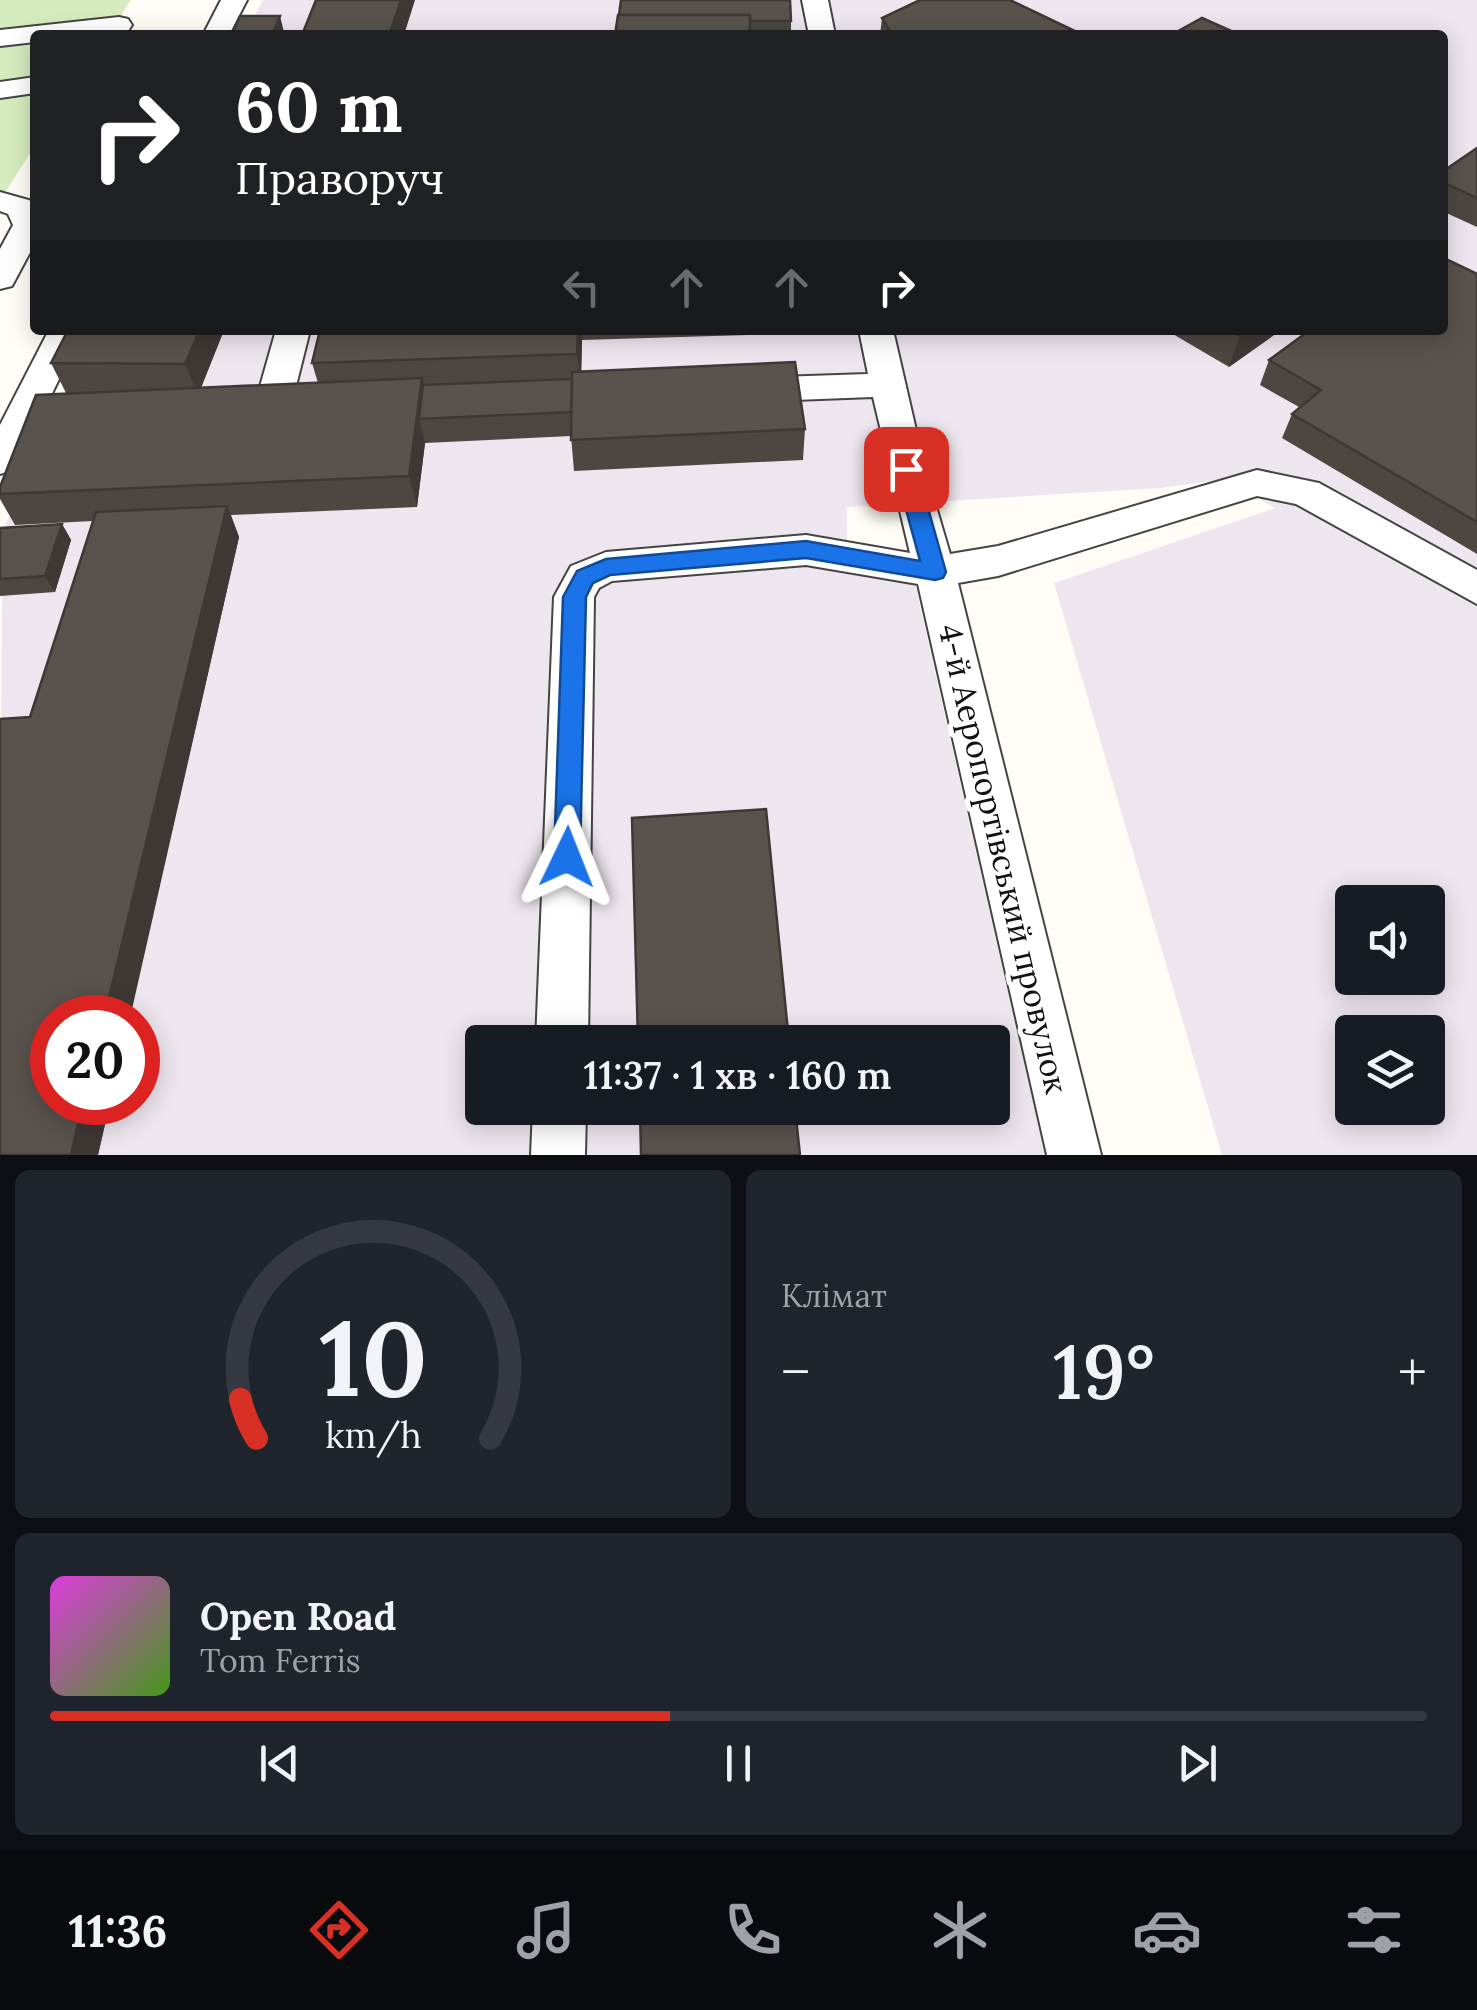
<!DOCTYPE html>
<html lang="uk">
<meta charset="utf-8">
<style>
body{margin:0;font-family:Lora,serif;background:#20242c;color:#f1f3f6;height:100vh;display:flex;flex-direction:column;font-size:38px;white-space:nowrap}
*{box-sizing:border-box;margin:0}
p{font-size:32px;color:#9ea1a6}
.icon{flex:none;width:55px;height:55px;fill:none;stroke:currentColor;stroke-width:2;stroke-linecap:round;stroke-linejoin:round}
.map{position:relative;height:1155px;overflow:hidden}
.panel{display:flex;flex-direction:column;gap:15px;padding:15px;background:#0d0f14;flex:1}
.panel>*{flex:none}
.hud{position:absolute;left:30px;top:30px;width:1418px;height:305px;border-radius:10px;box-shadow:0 5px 25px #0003;background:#202124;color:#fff;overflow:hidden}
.tools{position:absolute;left:1335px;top:885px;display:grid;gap:20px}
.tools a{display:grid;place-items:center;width:110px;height:110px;border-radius:10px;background:#171b24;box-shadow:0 5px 25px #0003;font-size:50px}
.speed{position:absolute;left:30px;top:995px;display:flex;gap:20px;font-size:50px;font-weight:700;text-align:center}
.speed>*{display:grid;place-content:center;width:130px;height:130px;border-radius:50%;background:#171b24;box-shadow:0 5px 25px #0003;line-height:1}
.speed .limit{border:15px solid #d22;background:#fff;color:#111}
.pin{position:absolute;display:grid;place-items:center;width:85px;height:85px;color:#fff;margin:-42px;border-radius:20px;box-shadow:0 5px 15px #0006}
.me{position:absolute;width:110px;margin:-55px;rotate:2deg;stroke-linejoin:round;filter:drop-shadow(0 0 8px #0008)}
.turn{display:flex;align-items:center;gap:35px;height:210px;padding:0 40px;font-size:45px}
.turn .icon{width:130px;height:130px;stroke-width:2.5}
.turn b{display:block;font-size:70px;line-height:85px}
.lanes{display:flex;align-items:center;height:95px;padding:0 40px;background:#0003;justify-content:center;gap:50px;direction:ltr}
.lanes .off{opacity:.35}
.big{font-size:75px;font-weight:600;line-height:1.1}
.panel .tile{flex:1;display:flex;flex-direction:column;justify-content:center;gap:15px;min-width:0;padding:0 35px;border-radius:15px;background:#20242c}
.panel .dial{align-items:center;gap:0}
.dial svg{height:260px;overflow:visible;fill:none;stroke:#363941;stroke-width:7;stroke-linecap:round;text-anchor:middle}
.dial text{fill:#f1f3f6;stroke:none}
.song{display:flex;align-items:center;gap:30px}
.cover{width:120px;height:120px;border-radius:15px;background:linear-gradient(135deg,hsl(300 70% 55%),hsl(100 70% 35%))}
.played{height:10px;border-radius:5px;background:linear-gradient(90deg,#d93025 45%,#363941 45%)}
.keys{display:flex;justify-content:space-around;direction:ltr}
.heat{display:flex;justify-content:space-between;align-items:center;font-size:55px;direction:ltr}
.panel .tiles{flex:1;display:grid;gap:15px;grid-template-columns:1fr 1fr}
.tile:last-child{grid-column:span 2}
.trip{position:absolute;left:465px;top:1025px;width:545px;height:100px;border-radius:10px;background:#171b24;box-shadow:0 5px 25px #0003;font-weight:600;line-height:100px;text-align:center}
.tab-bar{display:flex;height:160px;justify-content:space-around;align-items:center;background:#090b0e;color:#9ea1a6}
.tab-bar .icon{width:70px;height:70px}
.tab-bar .current{color:#d93025}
.tab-bar b{font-size:45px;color:#f1f3f6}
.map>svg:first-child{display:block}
.industrial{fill:#eee6ef;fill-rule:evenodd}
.green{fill:#d5ebbd}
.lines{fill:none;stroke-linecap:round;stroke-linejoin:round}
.minor-casing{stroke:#444;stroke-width:4}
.minor{fill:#fff;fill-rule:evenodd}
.wall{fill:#4d4742}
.shaded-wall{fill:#3f3936}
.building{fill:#5a524d;stroke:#3f3936;stroke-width:2.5}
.route{fill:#1a73e8;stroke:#114b97;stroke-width:2.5}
.labels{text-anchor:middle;stroke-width:10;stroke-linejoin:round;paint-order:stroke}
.street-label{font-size:32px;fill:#111;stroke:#fff}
</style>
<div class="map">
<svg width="1477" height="1155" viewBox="0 0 1477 1155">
<rect width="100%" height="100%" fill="#fffdf5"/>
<!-- industrial -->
<path class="industrial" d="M263,0H1477V1155H1222L1054,583L1275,508L1226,479L1162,488L847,507V553L910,562L1045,1155H0L2,532L94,330H1442V35H244ZM1352,902H1428V978H1352ZM52,1018H138V1102H52ZM1352,1032H1428V1108H1352ZM482,1042H992V1108H482Z"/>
<!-- green -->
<path class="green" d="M0,0H131L108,35H35V146L0,200Z"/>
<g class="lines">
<defs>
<g id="minor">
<path d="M221,0H247L229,35H203Z"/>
<path d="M802,0H828L835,35H809Z"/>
<path d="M119,17L128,19L132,25L128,31L100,35H35V42L0,46V30Z"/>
<path d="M35,77V93L0,98V82Z"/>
<path d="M0,192L32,201L35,206V243L12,286L0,289V249L13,225L8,214L0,211Z"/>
<path d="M49,330H83L19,461L13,470L0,474V425Z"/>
<path d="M276,330H310L295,390L304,396L331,398L336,407L331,416L301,420L269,409L259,390Z"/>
<path d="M859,330H893L925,469L950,554L998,546L1257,470L1319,483L1477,570V604L1296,504L1257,496L998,576L958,583L1101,1155H1047L918,584L806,565L612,581L599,588L594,597L588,1042H536L554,597L571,566L606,552L806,535L910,553L873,397L745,402L733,398L727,390L733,382L745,378L868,374Z"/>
<path d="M533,1108H586L585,1155H531Z"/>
</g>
</defs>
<!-- minor casing -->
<use href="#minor" class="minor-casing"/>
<!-- minor -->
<use href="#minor" class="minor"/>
</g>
<!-- wall -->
<g class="wall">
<path d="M619,15L791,21V35H615Z"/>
<path d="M882,18L1083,35H880Z"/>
<path d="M1477,148V227L1442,211V172Z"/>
<path d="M1477,274V554L1282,438L1292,414L1299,407L1260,385L1269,360Z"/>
<path d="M68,330H224L201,388L318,383L312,363L320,330H777V334L582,340L581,372L805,429L803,460L574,471L571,436L425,443L417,507L231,515L239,537L98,1155H0L30,717L93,521L15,525L0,499V487L66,393L51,363Z"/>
<path d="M1166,330H1281L1229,367Z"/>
<path d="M62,524L71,540L55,592L0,596V528Z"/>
</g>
<!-- shaded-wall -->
<g class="shaded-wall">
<path d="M401,0H415L404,35H389Z"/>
<path d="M280,16L284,32L283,35H272Z"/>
<path d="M200,330H224L198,395L185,364Z"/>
<path d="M578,330H581L582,340L581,385L577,354Z"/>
<path d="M1249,330H1281L1229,367L1240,336Z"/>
<path d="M422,378L429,409L419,419L425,443L417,507L409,476Z"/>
<path d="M227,506L239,537L130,1018H104Z"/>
<path d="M62,524L71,540L55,592L45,576Z"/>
<path d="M83,1102H110L98,1155H71Z"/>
</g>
<!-- building -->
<g class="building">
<path d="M316,0H401L389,35H302Z"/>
<path d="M621,0H790L791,21H750V15H619Z"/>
<path d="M920,0H1010L1083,35H892L882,18Z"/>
<path d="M618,15H750V35H615Z"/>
<path d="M240,16H280L272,35H231Z"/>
<path d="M1202,18L1240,35H1171Z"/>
<path d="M1477,148V198L1442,182V172Z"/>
<path d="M1442,257L1477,274V522L1292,414L1321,390L1269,360L1310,330H1442Z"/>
<path d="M68,330H200L185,364L51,363Z"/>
<path d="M320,330H578L577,354L312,363Z"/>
<path d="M1229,330H1249L1240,336Z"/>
<path d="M795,362L805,429L571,440L572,372Z"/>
<path d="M422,378L409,476L0,494V487L36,395Z"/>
<path d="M572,379L571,412L419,419L423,385Z"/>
<path d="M227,506L104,1018H52V1102H83L71,1155H0V719L30,717L96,512Z"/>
<path d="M62,524L45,576L0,579V528Z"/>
<path d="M766,809L789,1042H638L632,818Z"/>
<path d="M640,1108H795L800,1155H641Z"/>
</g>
<!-- route -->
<path class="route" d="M906,462L917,469L946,572L943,578L935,580L806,558L610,575L593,583L586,597L580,857L576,865L567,869L558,865L554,857L563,597L577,571L606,559L806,541L920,561L895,469Z"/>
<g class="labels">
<!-- street labels -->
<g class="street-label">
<text transform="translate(1003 859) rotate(77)" y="11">4-й Аеропортівський провулок</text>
</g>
</g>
</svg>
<div class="tools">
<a><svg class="icon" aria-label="sound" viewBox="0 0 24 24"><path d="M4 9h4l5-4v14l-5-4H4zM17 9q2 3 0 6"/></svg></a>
<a><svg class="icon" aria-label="layers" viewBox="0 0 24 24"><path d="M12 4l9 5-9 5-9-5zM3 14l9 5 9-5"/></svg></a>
</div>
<div class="speed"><div class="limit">20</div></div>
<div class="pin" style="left:906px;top:469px;background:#d93025"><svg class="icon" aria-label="arrive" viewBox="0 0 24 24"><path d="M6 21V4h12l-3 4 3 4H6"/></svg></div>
<svg class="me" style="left:567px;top:857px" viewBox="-20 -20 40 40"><path d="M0-17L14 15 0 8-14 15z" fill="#1a73e8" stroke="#fff" stroke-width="4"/></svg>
<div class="trip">11:37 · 1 хв · 160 m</div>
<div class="hud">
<div class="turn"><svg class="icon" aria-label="right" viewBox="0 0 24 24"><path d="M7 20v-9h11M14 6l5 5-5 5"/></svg><div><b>60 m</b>Праворуч</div></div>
<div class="lanes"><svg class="icon off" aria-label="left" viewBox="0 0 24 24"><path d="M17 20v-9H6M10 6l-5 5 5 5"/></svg><svg class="icon off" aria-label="ahead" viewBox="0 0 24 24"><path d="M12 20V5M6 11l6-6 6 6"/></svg><svg class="icon off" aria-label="ahead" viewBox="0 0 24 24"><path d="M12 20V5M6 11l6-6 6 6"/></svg><svg class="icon" aria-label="right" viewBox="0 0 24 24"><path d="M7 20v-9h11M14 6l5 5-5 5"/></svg></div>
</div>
</div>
<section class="panel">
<div class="tiles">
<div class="tile dial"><svg viewBox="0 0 100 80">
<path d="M14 69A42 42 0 1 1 86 69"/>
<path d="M14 69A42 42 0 0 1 9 57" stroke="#d93025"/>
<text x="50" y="56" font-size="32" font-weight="700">10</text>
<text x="50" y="72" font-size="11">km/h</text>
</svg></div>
<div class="tile"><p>Клімат</p>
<div class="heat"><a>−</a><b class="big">19°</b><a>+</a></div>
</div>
<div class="tile">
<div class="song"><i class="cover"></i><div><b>Open Road</b><p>Tom Ferris</p></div></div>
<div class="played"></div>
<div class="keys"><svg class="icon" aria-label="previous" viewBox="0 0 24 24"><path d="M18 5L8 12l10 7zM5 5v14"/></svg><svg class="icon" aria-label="pause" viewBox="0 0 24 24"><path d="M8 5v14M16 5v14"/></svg><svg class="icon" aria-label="next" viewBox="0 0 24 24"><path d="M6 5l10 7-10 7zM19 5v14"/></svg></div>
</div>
</div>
</section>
<nav class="tab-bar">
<b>11:36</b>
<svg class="icon current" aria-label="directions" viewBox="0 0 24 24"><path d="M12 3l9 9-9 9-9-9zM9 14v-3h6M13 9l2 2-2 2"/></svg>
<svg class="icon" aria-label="music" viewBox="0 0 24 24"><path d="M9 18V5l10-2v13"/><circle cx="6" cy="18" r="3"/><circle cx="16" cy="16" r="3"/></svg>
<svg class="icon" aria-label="phone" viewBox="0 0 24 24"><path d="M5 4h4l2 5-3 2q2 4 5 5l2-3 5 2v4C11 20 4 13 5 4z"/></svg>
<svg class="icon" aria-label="climate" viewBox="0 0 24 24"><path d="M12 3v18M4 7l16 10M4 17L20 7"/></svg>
<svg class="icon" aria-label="car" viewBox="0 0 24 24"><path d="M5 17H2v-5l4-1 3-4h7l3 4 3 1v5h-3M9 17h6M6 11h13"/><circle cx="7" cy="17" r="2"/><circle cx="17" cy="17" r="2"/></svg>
<svg class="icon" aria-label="filters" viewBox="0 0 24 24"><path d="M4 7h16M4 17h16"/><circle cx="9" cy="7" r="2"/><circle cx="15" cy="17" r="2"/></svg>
</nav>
